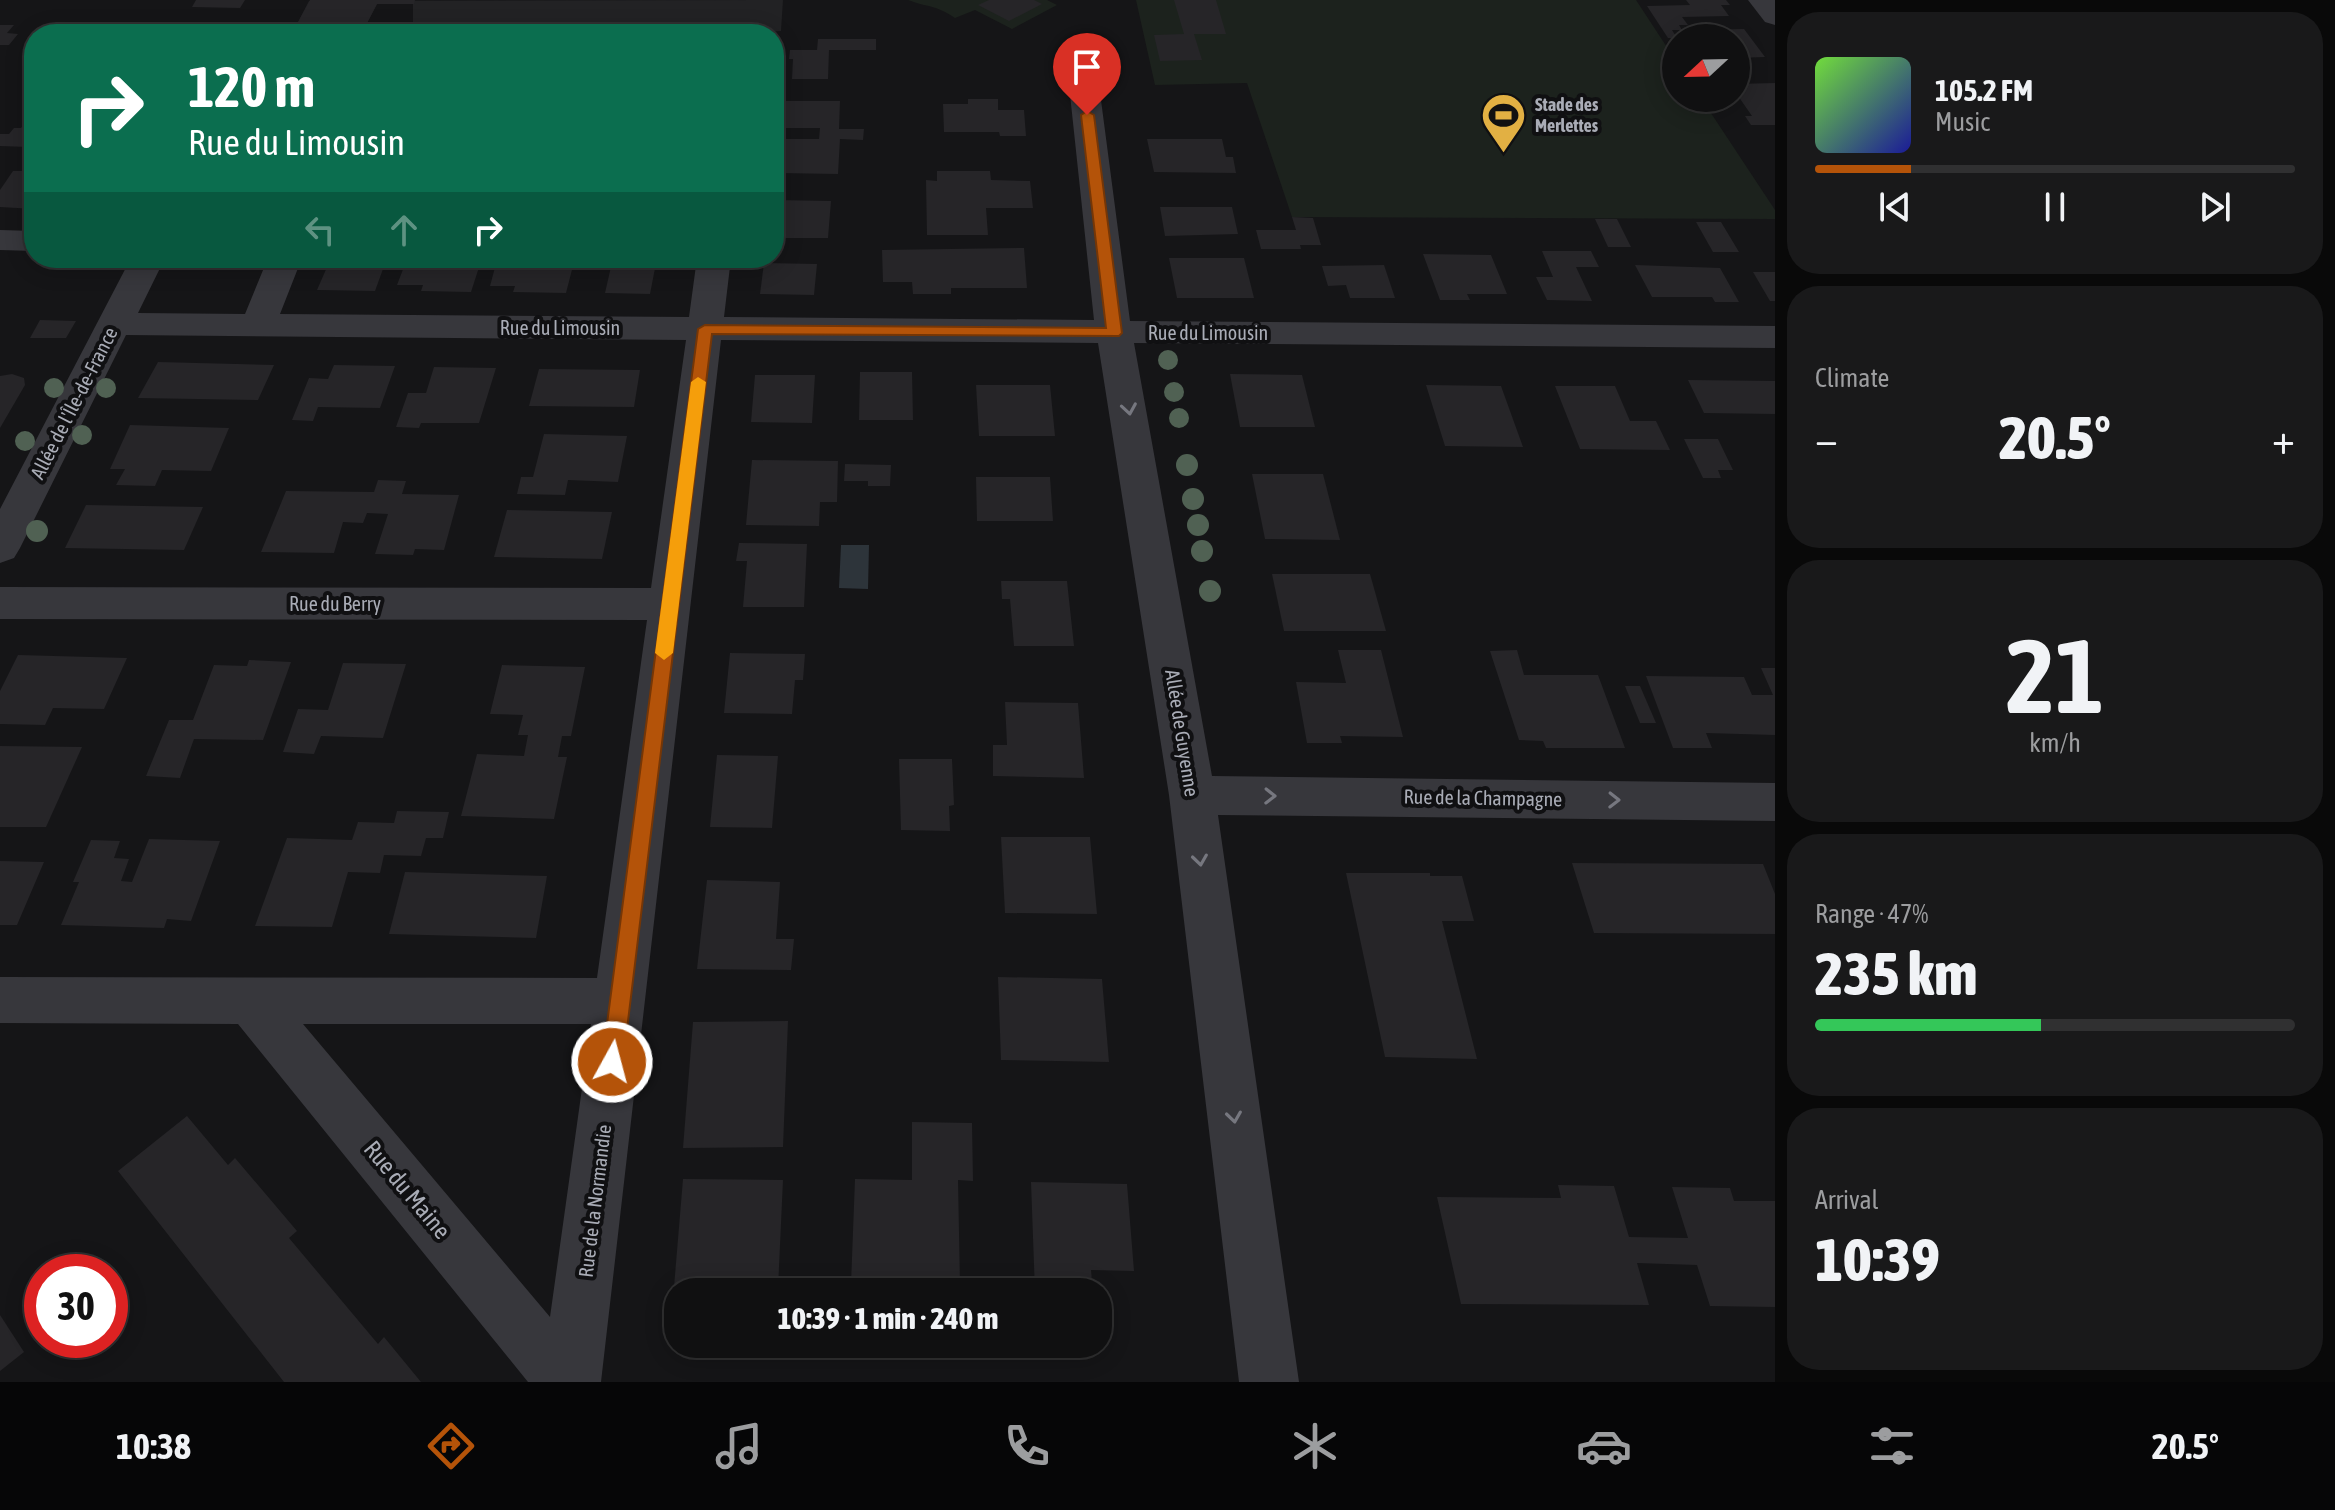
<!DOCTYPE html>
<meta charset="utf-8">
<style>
body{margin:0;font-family:"Asap Condensed",sans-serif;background:#19191a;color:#f1f3f6;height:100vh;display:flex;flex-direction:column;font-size:30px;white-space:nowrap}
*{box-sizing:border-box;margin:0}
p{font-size:26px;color:#9c9d9f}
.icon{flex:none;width:44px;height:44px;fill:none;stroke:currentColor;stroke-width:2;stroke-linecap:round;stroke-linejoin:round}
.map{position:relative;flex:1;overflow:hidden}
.panel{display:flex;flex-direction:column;gap:12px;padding:12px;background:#090909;width:560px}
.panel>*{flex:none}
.guide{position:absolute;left:24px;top:24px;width:760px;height:244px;border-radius:32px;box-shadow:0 4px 20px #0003,0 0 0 2px #303031;background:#0b6e4f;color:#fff;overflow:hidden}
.needle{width:52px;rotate:248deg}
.buttons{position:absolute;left:1662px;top:24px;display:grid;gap:16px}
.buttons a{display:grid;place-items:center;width:88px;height:88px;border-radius:50%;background:#101011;box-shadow:0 4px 20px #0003,0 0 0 2px #303031;font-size:40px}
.speed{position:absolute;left:24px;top:1254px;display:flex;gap:16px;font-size:40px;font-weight:700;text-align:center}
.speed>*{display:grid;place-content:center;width:104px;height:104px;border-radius:50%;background:#101011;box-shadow:0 4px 20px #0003,0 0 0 2px #303031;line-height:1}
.speed .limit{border:12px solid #d22;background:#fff;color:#111}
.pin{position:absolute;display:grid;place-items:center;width:68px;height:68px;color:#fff;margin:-82px -34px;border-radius:50% 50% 50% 0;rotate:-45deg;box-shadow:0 0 8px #0007}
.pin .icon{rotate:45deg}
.me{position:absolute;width:88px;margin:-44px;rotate:7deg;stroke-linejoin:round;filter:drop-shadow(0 0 6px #0008)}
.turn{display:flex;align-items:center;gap:28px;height:168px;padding:0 32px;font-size:36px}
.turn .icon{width:104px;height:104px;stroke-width:2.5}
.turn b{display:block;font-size:56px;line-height:68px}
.lanes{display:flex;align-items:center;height:76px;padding:0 32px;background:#0003;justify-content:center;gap:40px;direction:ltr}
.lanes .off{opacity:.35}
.big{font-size:60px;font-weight:800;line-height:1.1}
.panel .widget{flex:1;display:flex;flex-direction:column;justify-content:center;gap:12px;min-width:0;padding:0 28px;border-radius:32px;background:#19191a}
.panel .dial{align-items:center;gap:0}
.dial b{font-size:104px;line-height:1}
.song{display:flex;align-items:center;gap:24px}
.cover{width:96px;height:96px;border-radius:12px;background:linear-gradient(135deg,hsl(100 70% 55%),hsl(240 70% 35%))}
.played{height:8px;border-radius:4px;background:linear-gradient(90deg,#b45309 20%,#303031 20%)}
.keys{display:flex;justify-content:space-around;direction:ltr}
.heat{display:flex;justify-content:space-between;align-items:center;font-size:44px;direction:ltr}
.charge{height:12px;border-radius:6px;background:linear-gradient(90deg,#34c759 47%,#303031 0)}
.trip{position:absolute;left:664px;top:1278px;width:448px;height:80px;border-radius:32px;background:#101011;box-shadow:0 4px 20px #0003,0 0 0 2px #303031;font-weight:800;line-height:80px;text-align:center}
.menu{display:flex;height:128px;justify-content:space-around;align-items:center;background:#060607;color:#9c9d9f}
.menu .icon{width:56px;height:56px}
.menu .active{color:#b45309}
.menu b{font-size:36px;color:#f1f3f6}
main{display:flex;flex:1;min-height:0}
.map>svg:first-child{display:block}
.built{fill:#222224}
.green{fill:#1c221d}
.water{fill:#2d343a}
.building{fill:#262528}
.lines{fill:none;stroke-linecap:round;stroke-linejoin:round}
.minor{fill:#37373c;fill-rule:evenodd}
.tree{fill:#506153}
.oneway{stroke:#76777f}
.route{fill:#b45309;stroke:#753606;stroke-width:2}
.slow{fill:#f59e0b}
.labels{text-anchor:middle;stroke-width:8;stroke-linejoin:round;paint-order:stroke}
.far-poi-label{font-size:18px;font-weight:bold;fill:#a9acb6;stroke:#101012;text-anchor:start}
.street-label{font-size:20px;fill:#a9acb6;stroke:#101012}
.near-street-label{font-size:24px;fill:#a9acb6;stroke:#101012}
</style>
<main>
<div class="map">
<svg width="1775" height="1382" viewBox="0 0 1775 1382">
<rect width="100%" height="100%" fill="#151517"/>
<!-- built -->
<path class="built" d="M783,0L781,31L744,34H408L413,23V4H377L366,25L297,24L309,1H284Z"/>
<!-- green -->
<g class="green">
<path d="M908,0H1047L1057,5L1012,29L975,10L955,18C934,4 929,8 908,0Z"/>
<path d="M1136,0H1636L1676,61V98H1701L1775,210V219L1292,217L1247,83L1155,85Z"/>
</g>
<!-- water -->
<path class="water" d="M841,545H869L868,589L839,588Z"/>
<!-- building -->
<g class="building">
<path d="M196,0H245L240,8L192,7Z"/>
<path d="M310,0H415L414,4H377L366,25L297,24Z"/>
<path d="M989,0H1034L1042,4L1009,21L978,5Z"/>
<path d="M1174,0H1216L1226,34H1194L1202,60L1160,61L1154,35L1184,34Z"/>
<path d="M1686,0H1726L1730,5H1721L1729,16L1682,17L1688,25H1679L1682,30H1672L1677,38H1668L1647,6L1690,5Z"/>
<path d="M413,23L691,25L690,34H408Z"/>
<path d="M0,25H14L7,33L18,34L9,45H0Z"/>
<path d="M1744,29L1765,57L1736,58V38H1699L1694,30Z"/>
<path d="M818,39H876V50H829L828,79H792L793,59H789L790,50H817Z"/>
<path d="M1775,83V125H1751L1745,116H1752L1736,93V84Z"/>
<path d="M968,99H998V110H1024L1026,136H1000L999,132H944L943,104H968Z"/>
<path d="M785,101H840L839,129H864L863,140L840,139L838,174L778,173L781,139H819L820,128H782Z"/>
<path d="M30,115H34V138L28,147L0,146V134H9L14,128H21Z"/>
<path d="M1147,139H1222L1226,157H1233L1236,173L1154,172Z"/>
<path d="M13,171H34V209L0,207V190Z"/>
<path d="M937,171H990L991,180L1030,181L1033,208H986L988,235H927L926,180L937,181Z"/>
<path d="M774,200L831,201L828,238H774Z"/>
<path d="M1160,207H1232L1238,234L1165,236Z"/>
<path d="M1292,217L1313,218L1321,245H1300L1301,249H1261L1256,230H1296Z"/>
<path d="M1595,219H1617L1631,247H1608Z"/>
<path d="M1696,222H1721L1739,252H1713Z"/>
<path d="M1024,248L1027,288H951V294H913L912,282H883L882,250Z"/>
<path d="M1542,251H1591L1599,267H1576L1592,301L1547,300L1536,277H1553Z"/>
<path d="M1423,254L1491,255L1507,294H1467L1470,300H1440Z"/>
<path d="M331,258H387L375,291L317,290Z"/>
<path d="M431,258H482L471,292L421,291L423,285H397L407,259Z"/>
<path d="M575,258L566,293L513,292L515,286H490L497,260Z"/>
<path d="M613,258H657L650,294L605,293Z"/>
<path d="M1169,258H1244L1254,298H1177Z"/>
<path d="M764,263L817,264L814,295L760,294Z"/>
<path d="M1384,265L1395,298H1350L1346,285L1328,286L1322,266Z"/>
<path d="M1635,265L1720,268L1739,302H1715L1712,297H1652Z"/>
<path d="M1753,272H1775V301H1770Z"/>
<path d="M40,320L76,321L66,338H30Z"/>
<path d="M158,362L274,365L258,400L138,398Z"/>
<path d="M334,365L395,366L380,408L318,407L313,421L292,420L309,378L328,379Z"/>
<path d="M434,367L496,368L479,423H421L419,428L396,427L408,393H426Z"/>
<path d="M539,369L640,370L634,407L529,406Z"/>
<path d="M860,372H912L913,420H859Z"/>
<path d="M12,374L24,378L25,385L0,428V376Z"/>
<path d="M1230,374L1302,375L1315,427H1240Z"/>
<path d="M755,375H815L812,423L751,422Z"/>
<path d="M1688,380L1775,381V414L1704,413Z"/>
<path d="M976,385H1050L1055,436H979Z"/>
<path d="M1426,385L1501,386L1523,447L1445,446Z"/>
<path d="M1555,386H1615L1630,421H1656L1670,450L1580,449Z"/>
<path d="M130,425L229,428L211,471L162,470L155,486L116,485L125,469H110Z"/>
<path d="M544,434L627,436L618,482L568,480L565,495L517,494L521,477H533Z"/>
<path d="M1684,439H1718L1733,470H1718L1721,478H1703Z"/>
<path d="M752,460L838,461L837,502H820L819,526L746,525Z"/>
<path d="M845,464L891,465L890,486H868V481H844Z"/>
<path d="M1252,474H1323L1340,540L1265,539Z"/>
<path d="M976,477H1050L1053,521H977Z"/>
<path d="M378,480L406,481L402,494L459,495L444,550L415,549L413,555L375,554L388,514L367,513L363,523L343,522L334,553L261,552L286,491L374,492Z"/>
<path d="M86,505L203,507L184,550L65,548Z"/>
<path d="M507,510L612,512L602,559L494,557Z"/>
<path d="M739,543L807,544L804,607H743L747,561H736Z"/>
<path d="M1272,574H1370L1386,631H1284Z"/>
<path d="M1001,581H1067L1074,646H1014L1010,599H1002Z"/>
<path d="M1338,650H1381L1403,737L1340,736L1342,743H1307L1296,682L1346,683Z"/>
<path d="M1517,650L1524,675H1598L1625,748H1546L1543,741L1519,740L1490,651Z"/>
<path d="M730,653L805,654L803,680H795L792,714L724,713Z"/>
<path d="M18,655L127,658L104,709L53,708L45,725L0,724V691Z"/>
<path d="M249,660L291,662L263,740L194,739L180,778L146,776L169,720H193L214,665L247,666Z"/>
<path d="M343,663L406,664L383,738L321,736L314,754L283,752L298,709L328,710Z"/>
<path d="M502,665L585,667L571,736H562L558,757H567L554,819L461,816L477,754L524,756L528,735H518L523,715L490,714Z"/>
<path d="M1761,668H1775V735L1706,733L1712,748H1673L1646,676L1744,677L1752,695H1773Z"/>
<path d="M1625,686H1640L1656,723H1640Z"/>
<path d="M1005,702L1078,703L1084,778L993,776V745H1007Z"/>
<path d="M0,746L82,747L46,827H0Z"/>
<path d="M717,755L778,756L772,828L710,827Z"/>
<path d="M899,759H952L954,805L949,806L950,831L901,830Z"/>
<path d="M397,811L449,812L443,838H426L421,856L384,855L380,873L348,872L332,927L255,926L287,838L352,840L358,822L394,823Z"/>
<path d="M1001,837H1090L1097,914L1005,913Z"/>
<path d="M149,839L220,841L191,921L167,919L164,928L61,925L79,882H73L91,840L120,841L114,858L129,859L121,881L132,882Z"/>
<path d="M0,861L44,862L17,925H0Z"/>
<path d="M1572,863L1763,864L1775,894V934L1594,933Z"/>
<path d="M405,872L547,876L536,938L389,934Z"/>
<path d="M1346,873H1430V876H1462L1474,921H1442L1477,1059L1385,1057Z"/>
<path d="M707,880L780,882L776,939H794L791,970L697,969Z"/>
<path d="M998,977L1102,979L1109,1062L1001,1060Z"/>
<path d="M788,1021L783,1147L683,1148L693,1022Z"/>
<path d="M187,1116L228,1165L235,1158L297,1231L289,1238L378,1344L384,1337L421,1382H284L118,1171Z"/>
<path d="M912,1122L972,1123L973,1181L958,1180L960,1285L851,1284L855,1179L912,1180Z"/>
<path d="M683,1179L783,1180L778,1289L674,1287Z"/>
<path d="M1031,1182L1127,1184L1134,1271L1091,1270L1093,1292H1035Z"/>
<path d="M1558,1185L1614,1186L1629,1237L1688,1238L1672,1187L1730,1188L1734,1201H1775V1307L1710,1306L1697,1265L1637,1263L1649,1305L1461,1304L1437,1197L1561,1198Z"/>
<path d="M0,1315L24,1352L0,1371Z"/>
</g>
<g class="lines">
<!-- minor -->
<g class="minor">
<path d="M1748,0H1775V25L1765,22Z"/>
<path d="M1084,76L1095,79L1099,85L1130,321L1775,326V348L1134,343L1212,776L1775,783V821L1218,815L1299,1382H1239L1169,795L1098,343L721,340L601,1382H528L238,1024L0,1023V977L597,978L647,620L0,619V587L651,588L686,340L126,335L20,548L14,558L0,563V509L131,258H165L138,313L245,314L268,258H302L280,314L689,317L697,258H731L724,317L1094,320L1069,85L1073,79ZM303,1024H591L550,1317Z"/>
<path d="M0,230L34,231V251L0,250Z"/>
</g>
</g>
<!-- trees -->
<g class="tree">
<circle cx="1168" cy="360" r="10"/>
<circle cx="54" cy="388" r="10"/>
<circle cx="106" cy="388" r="10"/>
<circle cx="1174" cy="392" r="10"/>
<circle cx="1179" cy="418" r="10"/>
<circle cx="82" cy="435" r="10"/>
<circle cx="25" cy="441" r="10"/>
<circle cx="1187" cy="465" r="11"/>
<circle cx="1193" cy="499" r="11"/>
<circle cx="1198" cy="525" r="11"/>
<circle cx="37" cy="531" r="11"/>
<circle cx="1202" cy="551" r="11"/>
<circle cx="1210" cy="591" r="11"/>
</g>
<!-- one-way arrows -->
<defs><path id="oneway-chevron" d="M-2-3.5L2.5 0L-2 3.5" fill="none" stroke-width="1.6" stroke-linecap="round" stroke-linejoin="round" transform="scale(2)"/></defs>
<g class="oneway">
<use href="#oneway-chevron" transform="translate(1129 409) rotate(81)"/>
<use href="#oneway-chevron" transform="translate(1270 796) rotate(1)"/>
<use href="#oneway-chevron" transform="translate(1614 800) rotate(1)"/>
<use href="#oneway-chevron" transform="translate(1200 860) rotate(82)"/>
<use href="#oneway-chevron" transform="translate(1234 1117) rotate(82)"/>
</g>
<!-- route -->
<path class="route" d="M1087,111L1094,115L1122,333L1119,336L712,334L623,1062L620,1069L612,1072L605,1069L602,1062L698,329L705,325L1106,328L1081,115Z"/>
<!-- slow -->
<path class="slow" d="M698,377L706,382L673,653L664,660L655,653L691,382Z"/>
<!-- icons -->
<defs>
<symbol id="stadium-pin" viewBox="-11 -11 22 30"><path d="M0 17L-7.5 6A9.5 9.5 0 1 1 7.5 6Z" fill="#e2b043" stroke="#101012"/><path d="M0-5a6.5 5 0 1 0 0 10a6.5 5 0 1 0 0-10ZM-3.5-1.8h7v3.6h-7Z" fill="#111"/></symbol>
</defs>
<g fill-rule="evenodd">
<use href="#stadium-pin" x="1478" y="90" width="51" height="69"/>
</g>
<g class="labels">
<!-- far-poi labels -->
<g class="far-poi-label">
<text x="1535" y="111">Stade des<tspan x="1535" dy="21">Merlettes</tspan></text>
</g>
<!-- street labels -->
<g class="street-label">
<text x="560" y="335">Rue du Limousin</text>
<text x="1208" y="340">Rue du Limousin</text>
<text transform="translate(74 403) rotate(-63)" y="7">Allée de l'Île-de-France</text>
<text x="335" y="611">Rue du Berry</text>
<text transform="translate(1182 733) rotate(81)" y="7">Allée de Guyenne</text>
<text transform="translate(1483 798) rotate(1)" y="7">Rue de la Champagne</text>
<text transform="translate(595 1201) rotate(-83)" y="7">Rue de la Normandie</text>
</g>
<!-- near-street labels -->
<g class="near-street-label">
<text transform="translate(407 1190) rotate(50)" y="8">Rue du Maine</text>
</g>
</g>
</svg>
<div class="buttons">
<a><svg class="needle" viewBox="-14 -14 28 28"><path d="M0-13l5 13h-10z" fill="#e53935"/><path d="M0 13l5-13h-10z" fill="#9c9d9f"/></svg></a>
</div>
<div class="speed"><div class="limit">30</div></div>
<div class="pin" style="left:1087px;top:115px;background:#d93025"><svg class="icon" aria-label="arrive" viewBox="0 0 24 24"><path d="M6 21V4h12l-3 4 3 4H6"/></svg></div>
<svg class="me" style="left:612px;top:1062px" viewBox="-20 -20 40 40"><circle r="17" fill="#b45309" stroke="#fff" stroke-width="3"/><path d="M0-11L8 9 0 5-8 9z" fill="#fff"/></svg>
<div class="trip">10:39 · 1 min · 240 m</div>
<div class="guide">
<div class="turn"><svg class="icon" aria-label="right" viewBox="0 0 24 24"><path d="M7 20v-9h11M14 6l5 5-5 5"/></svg><div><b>120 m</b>Rue du Limousin</div></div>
<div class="lanes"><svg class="icon off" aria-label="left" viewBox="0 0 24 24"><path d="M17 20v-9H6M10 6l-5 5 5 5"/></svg><svg class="icon off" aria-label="ahead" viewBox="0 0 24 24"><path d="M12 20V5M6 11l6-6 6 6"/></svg><svg class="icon" aria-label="right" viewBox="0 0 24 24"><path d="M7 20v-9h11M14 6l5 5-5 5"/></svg></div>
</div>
</div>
<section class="panel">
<div class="widget">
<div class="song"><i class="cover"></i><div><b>105.2 FM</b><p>Music</p></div></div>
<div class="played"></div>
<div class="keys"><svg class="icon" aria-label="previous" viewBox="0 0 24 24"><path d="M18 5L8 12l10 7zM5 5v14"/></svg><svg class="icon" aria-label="pause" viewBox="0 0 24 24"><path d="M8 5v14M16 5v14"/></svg><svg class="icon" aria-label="next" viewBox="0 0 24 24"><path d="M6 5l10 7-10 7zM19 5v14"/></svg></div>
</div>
<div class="widget"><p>Climate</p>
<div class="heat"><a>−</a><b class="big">20.5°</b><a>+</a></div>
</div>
<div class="widget dial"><b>21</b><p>km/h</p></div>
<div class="widget"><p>Range · 47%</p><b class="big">235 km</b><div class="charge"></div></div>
<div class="widget"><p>Arrival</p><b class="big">10:39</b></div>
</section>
</main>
<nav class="menu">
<b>10:38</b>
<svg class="icon active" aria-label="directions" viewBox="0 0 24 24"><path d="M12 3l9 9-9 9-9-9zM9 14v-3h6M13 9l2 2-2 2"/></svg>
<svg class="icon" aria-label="music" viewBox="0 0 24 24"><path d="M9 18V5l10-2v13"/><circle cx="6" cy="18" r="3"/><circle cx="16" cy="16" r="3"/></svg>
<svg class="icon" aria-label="phone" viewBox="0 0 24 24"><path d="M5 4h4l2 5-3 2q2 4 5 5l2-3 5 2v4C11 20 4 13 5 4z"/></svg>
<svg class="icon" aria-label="climate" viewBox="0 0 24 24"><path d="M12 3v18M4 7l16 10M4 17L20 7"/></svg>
<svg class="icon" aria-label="car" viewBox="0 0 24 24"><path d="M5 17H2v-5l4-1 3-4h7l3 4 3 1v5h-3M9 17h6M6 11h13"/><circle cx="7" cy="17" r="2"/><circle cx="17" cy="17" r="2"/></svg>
<svg class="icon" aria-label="filters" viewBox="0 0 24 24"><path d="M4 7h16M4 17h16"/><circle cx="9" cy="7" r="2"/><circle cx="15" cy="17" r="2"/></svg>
<b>20.5°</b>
</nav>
